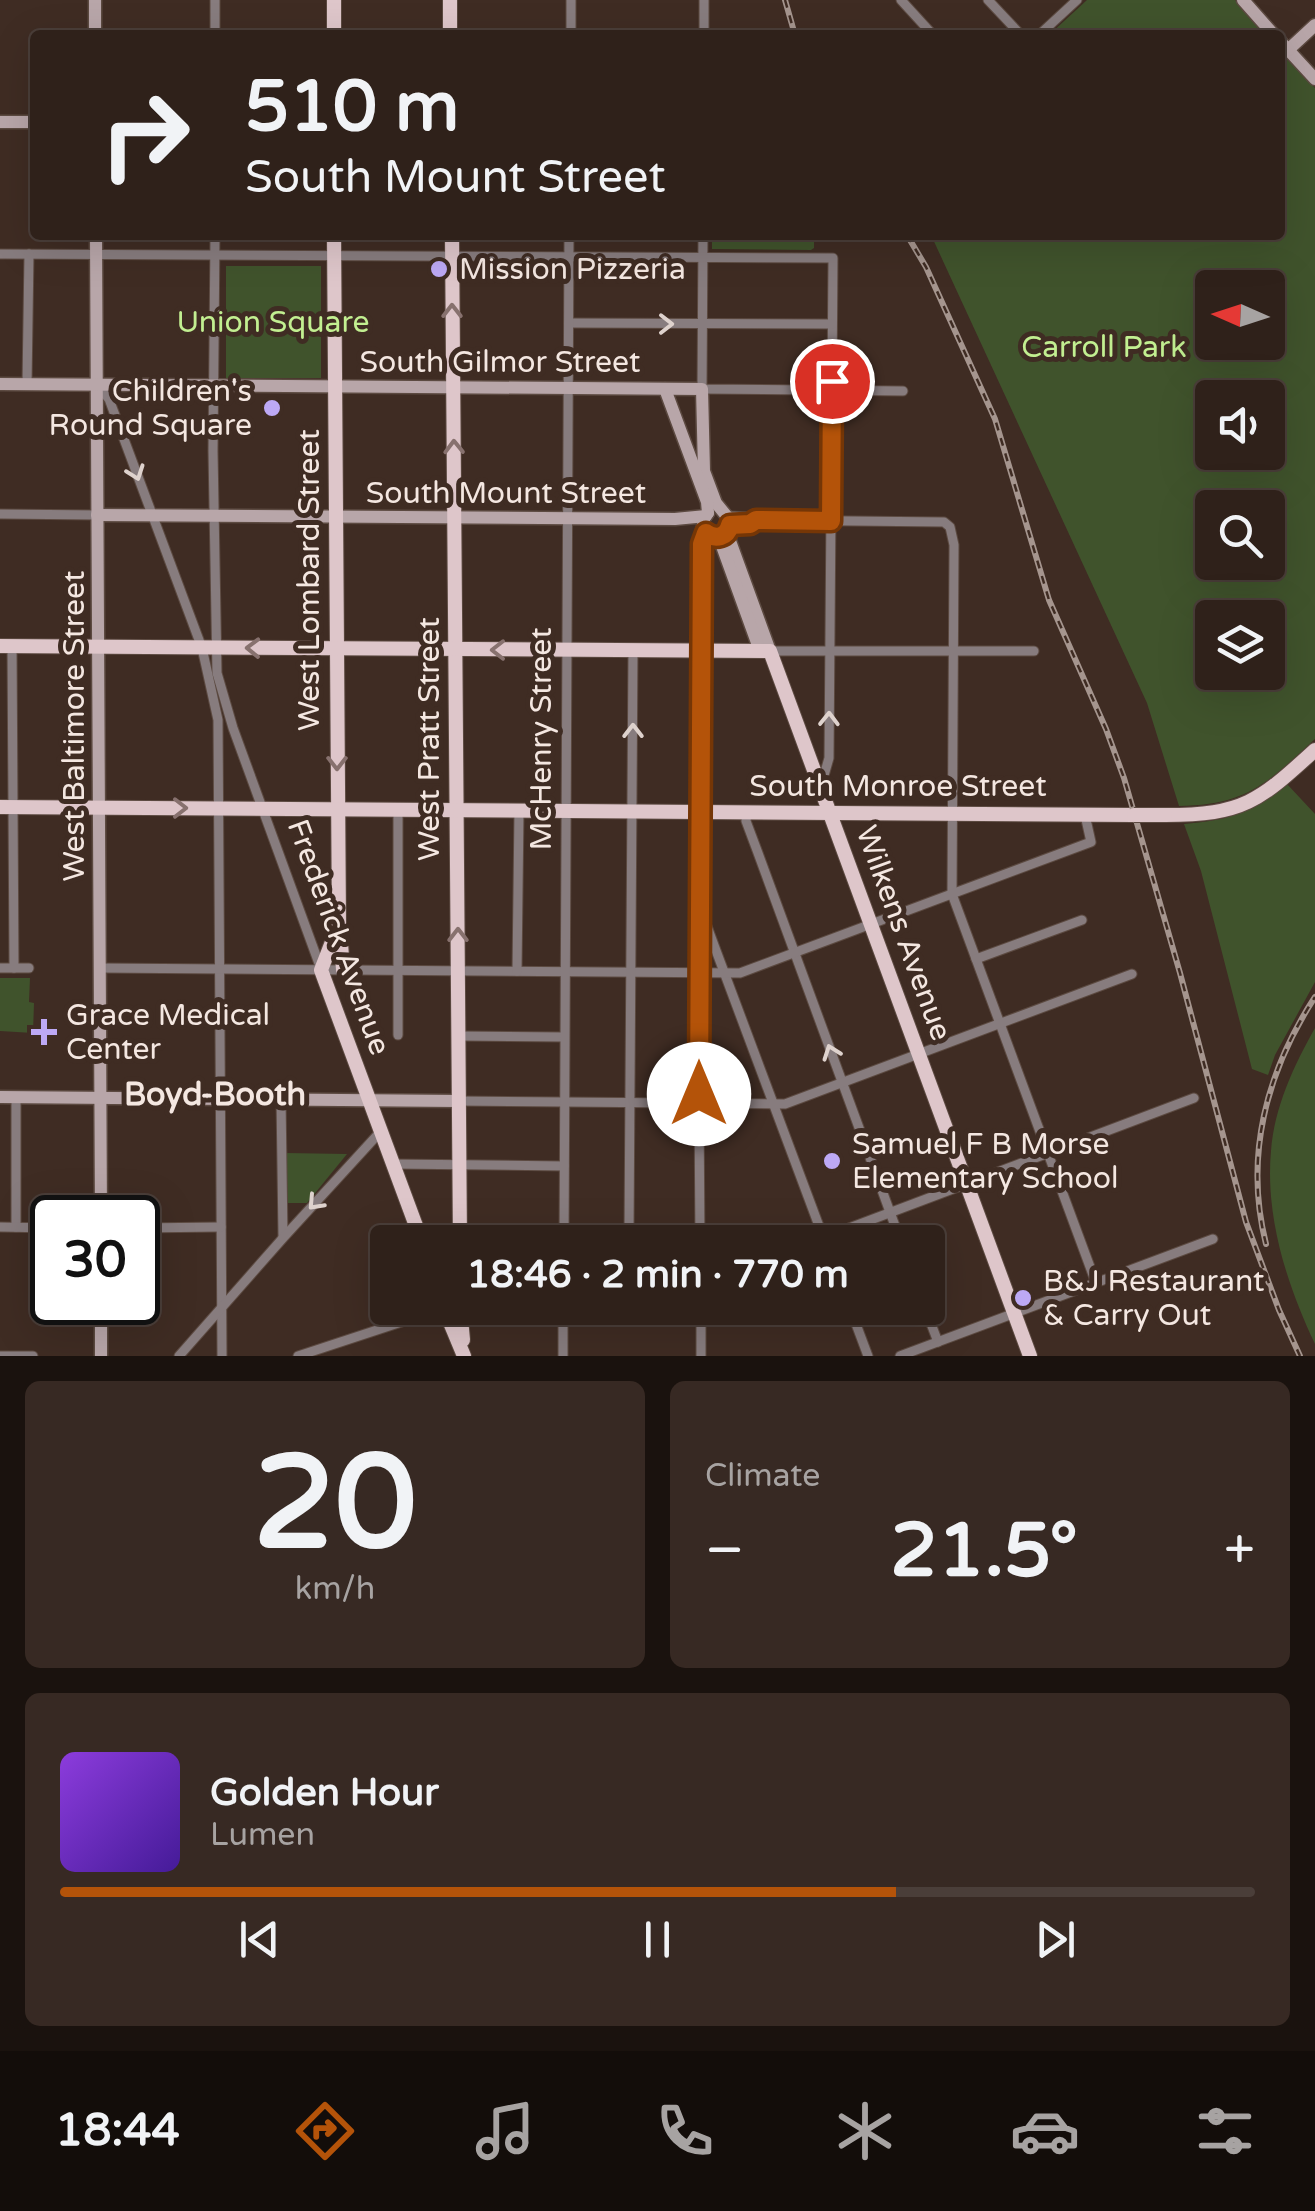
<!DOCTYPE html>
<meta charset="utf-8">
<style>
body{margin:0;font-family:"Varela Round",sans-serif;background:#372923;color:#f1f3f6;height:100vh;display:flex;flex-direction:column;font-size:38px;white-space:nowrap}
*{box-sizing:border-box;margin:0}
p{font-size:32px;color:#a7a3a2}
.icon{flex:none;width:55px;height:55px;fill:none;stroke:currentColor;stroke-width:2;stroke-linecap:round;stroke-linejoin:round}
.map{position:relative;height:1356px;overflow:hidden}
.panel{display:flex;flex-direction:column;gap:25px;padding:25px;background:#1a120e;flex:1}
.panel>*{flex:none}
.hud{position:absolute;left:30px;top:30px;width:1255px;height:210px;border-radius:10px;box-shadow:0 10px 40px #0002,0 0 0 2px #4a3e39;background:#2f211a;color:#f1f3f6;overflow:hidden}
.needle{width:65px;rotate:273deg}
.fabs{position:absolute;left:1195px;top:270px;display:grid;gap:20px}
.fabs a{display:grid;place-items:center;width:90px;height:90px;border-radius:10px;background:#2f211a;box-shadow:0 10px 40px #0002,0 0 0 2px #4a3e39;font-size:50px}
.speed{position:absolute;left:30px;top:1195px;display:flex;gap:20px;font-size:50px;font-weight:700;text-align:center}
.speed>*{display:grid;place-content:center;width:130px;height:130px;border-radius:50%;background:#2f211a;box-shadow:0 10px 40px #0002,0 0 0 2px #4a3e39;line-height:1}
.speed .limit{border:5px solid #111;border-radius:15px;background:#fff;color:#111}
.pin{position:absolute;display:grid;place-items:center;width:85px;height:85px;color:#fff;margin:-42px;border:5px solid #fff;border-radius:50%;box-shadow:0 2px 10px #0007}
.me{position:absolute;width:110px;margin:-55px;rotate:0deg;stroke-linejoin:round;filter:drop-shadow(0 0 8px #0008)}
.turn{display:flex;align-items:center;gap:35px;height:210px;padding:0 50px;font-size:45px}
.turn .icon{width:130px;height:130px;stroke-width:2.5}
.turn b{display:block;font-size:70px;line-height:85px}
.big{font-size:75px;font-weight:800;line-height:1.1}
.panel .tile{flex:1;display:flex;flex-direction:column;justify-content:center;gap:15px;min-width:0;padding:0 35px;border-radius:15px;background:#372923}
.panel .dial{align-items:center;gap:0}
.dial b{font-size:130px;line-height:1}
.song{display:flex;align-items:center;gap:30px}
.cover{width:120px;height:120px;border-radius:15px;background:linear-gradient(135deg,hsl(270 70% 55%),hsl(260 70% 35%))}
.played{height:10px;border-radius:5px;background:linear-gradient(90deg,#b45309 70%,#4a3e39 70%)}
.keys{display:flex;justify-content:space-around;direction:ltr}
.heat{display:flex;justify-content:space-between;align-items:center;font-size:55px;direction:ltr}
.panel .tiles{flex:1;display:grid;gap:25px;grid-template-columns:1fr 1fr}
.tile:last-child{grid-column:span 2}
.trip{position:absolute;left:370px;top:1225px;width:575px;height:100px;border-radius:10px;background:#2f211a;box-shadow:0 10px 40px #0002,0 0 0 2px #4a3e39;font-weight:800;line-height:100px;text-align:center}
.dock{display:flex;height:160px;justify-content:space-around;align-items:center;background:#130d0a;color:#a7a3a2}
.dock .icon{width:70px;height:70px}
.dock .active{color:#b45309}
.dock b{font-size:45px;color:#f1f3f6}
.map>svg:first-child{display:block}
.green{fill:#40532c;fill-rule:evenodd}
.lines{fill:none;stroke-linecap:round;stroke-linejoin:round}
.street-casing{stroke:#5c4a41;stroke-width:11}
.secondary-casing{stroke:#5c4a41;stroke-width:15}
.primary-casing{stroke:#5c4a41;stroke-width:16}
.street{stroke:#877c7e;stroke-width:9}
.secondary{stroke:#b8a6a9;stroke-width:12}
.primary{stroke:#dec6ca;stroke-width:14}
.rail-casing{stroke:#a5958e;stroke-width:6}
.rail{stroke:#3f2c23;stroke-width:2.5;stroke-dasharray:8;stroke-linecap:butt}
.primary-bridge-casing{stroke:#5c4a41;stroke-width:16;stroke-linecap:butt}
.primary-bridge{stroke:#dec6ca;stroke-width:14}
.oneway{stroke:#87716e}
.oneway2{stroke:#ded2cd}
.route-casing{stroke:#753606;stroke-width:25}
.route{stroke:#b45309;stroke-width:18}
.poi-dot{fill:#bda9f5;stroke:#3f2c23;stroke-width:4}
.labels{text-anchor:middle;stroke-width:10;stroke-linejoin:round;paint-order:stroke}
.poi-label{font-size:30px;fill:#f4e7e1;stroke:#3f2c23;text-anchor:start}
.park-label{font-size:30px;fill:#c2ef91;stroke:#3f2c23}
.street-label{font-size:30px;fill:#f4e7e1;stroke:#3f2c23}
.neighbourhood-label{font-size:32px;font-weight:bold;fill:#f4e7e1;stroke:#3f2c23}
</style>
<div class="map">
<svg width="1315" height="1356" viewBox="0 0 1315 1356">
<rect width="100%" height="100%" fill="#3f2c23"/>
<!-- green -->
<g class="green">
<path d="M1087,0H1235L1267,35H1049Z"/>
<path d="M1280,50L1315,88V739C1267,783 1248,805 1179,806L1147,703L931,235H1280ZM1212,288H1268V342H1212ZM1212,398H1268V452H1212ZM1212,508H1268V562H1212ZM1212,618H1268V672H1212Z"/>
<path d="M712,235H814V248L811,250L712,249Z"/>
<rect x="226" y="266" width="95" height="112"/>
<path d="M1287,784L1315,814V982L1275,1055L1268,1075L1252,1069L1201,871L1184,824C1231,820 1250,813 1287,784Z"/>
<path d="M0,978H30L29,1002L34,1003L33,1033L0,1031Z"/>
<path d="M1315,1028V1344C1287,1285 1265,1217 1271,1151C1274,1108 1294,1065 1315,1028Z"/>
<path d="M285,1153L347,1154L307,1203H285Z"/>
</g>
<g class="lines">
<defs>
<g id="street">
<path d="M215,0V35"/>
<path d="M901,0L933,35"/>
<path d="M988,0L1021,35"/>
<path d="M571,35V0"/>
<path d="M704,35V0"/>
<path d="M1039,35L1077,0"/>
<path d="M215,235L213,451L217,673L233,728L321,969"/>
<path d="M703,235L702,389L903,391"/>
<path d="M0,254L833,258L829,758L821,786"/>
<path d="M569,323L832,324"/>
<path d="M27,384L29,254"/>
<path d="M97,385L109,399L202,648L218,720L222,1356"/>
<path d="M0,514L97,515"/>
<path d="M728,516L751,517L756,520L944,522L950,527L954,545L952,894L1096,1283"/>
<path d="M12,646L14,968"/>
<path d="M770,651H1034"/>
<path d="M747,813L746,821L758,853L901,1242"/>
<path d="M702,913L825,1242"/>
<path d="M976,959L1082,920"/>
<path d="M0,968H29"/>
<path d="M100,968L740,973L1091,842L1085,815"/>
<path d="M517,971L519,811"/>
<path d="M398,1035V810"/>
<path d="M458,1036L564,1037"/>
<path d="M16,1098V1227"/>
<path d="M281,1099L283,1237"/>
<path d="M458,1101L785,1104L1132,974"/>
<path d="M393,1164L564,1166"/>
<path d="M0,1227L52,1228"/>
<path d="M138,1228L221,1227"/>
<path d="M417,1229L836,1233L1194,1098"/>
<path d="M629,1231L633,650"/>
<path d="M564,1242L569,235"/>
<path d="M700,1242L698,973L701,550L707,533"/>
<path d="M701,1308V1356"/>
<path d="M850,1308L868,1356"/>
<path d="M925,1308L938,1342"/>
<path d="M0,1356H33"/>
<path d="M179,1356L283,1238L381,1131"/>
<path d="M298,1356L444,1308"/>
<path d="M563,1356V1308"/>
<path d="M900,1356L1213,1239"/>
</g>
<g id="secondary">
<path d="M1243,0L1274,35"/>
<path d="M95,35V0"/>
<path d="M1280,41L1315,79"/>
<path d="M1288,50L1315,25"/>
<path d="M0,122H35"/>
<path d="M96,235L101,1218"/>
<path d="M0,384L702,389L704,471L716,503L729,519L730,541L770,651"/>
<path d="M665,389L707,502L708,513"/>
<path d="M708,513L704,518L703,527L722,546L760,651"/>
<path d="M97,515L675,519L706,516"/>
<path d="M0,1097L458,1101"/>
<path d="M101,1302V1356"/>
</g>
<g id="primary">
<path d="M450,0V35"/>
<path d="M334,35V0"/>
<path d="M334,235L339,924L321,970L422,1242"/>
<path d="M452,235L460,1242"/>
<path d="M0,646L770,651L1030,1356"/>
<path d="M0,807L1134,815"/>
<path d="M1165,815C1244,815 1259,801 1315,750"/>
<path d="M340,930L343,970"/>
<path d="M444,1308L464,1356"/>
<path d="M460,1308L463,1340"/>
</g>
</defs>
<!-- street casing -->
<use href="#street" class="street-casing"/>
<!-- secondary casing -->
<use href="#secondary" class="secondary-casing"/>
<!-- primary casing -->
<use href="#primary" class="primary-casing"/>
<!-- street -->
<use href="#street" class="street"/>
<!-- secondary -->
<use href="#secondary" class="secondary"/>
<!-- primary -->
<use href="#primary" class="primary"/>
<defs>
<g id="rail">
<path d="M785,0L795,35"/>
<path d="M907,235L926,267L995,419L1049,600L1106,729L1124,778L1180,973L1246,1222L1279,1310L1300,1356"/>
<path d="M1266,1244C1244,1157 1266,1072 1315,997"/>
</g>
</defs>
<!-- rail casing -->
<use href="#rail" class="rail-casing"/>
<!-- rail -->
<use href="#rail" class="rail"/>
<defs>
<path id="primary-bridge" d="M1134,815H1165"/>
</defs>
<!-- primary-bridge casing -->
<use href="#primary-bridge" class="primary-bridge-casing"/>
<!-- primary-bridge -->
<use href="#primary-bridge" class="primary-bridge"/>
</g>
<!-- one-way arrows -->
<defs><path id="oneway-chevron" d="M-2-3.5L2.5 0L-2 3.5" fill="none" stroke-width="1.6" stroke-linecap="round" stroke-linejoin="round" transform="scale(2.5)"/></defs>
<g class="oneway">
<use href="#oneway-chevron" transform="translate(452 311) rotate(-90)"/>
<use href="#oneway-chevron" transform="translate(454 447) rotate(-91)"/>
<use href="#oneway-chevron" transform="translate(253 648) rotate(-179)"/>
<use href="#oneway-chevron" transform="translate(498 650) rotate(-180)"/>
<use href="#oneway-chevron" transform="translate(337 763) rotate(90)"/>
<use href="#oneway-chevron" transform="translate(180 808)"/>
<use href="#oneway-chevron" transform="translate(458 935) rotate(-90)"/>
</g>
<g class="oneway2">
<use href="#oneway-chevron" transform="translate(666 324)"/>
<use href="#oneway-chevron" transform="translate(136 473) rotate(70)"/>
<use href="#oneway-chevron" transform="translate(829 719) rotate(-89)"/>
<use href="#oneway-chevron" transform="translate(633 731) rotate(-90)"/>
<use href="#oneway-chevron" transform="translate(831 1052) rotate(-110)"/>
<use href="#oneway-chevron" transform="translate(315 1203) rotate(133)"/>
</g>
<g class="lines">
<defs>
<path id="route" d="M699,1094L702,544L706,533C716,540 727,537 730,525L750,524L756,520L831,521L832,381"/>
</defs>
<!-- route casing -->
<use href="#route" class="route-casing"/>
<!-- route -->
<use href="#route" class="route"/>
</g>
<!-- markers -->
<g class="poi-dot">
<circle cx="439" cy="269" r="10"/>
<circle cx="272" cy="408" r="10"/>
<path d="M39 1017h10v10h10v10h-10v10h-10v-10h-10v-10h10z"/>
<circle cx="832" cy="1161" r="10"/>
<circle cx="1023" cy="1298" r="10"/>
</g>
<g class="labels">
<!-- poi labels -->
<g class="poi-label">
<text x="459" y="279">Mission Pizzeria</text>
<text x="252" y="401" text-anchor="end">Children's<tspan x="252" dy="34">Round Square</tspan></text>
<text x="66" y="1025">Grace Medical<tspan x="66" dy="34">Center</tspan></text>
<text x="852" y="1154">Samuel F B Morse<tspan x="852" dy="34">Elementary School</tspan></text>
<text x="1043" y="1291">B&amp;J Restaurant<tspan x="1043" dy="34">&amp; Carry Out</tspan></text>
</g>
<!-- park labels -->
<g class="park-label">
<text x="273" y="332">Union Square</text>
<text x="1104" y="357">Carroll Park</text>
</g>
<!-- street labels -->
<g class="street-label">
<text x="500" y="372">South Gilmor Street</text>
<text x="506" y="503">South Mount Street</text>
<text transform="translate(309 580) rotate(-90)" y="10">West Lombard Street</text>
<text transform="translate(74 726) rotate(-90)" y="10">West Baltimore Street</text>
<text transform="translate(429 739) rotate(-90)" y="10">West Pratt Street</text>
<text transform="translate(541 739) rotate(-90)" y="10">McHenry Street</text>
<text x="898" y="796">South Monroe Street</text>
<text transform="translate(904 933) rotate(70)" y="10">Wilkens Avenue</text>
<text transform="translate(339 937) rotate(70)" y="10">Frederick Avenue</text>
</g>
<!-- neighbourhood labels -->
<g class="neighbourhood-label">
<text x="215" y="1105">Boyd-Booth</text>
</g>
</g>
</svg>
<div class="fabs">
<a><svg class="needle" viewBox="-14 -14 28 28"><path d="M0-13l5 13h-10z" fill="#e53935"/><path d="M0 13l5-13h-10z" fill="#a7a3a2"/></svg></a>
<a><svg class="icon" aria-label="sound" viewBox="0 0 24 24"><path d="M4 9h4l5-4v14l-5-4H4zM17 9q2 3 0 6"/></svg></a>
<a><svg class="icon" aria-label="search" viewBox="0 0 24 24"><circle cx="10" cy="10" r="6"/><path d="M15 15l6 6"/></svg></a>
<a><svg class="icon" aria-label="layers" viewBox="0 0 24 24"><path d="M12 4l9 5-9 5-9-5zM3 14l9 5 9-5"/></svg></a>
</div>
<div class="speed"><div class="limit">30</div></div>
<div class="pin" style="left:832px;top:381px;background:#d93025"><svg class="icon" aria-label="arrive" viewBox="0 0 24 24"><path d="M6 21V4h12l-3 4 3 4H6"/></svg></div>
<svg class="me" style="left:699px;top:1094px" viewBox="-20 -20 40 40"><circle r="19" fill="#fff"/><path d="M0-13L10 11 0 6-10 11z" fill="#b45309"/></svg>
<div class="trip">18:46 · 2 min · 770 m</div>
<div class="hud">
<div class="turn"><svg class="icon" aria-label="right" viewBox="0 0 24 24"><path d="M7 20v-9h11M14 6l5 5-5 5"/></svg><div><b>510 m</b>South Mount Street</div></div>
</div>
</div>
<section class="panel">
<div class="tiles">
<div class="tile dial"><b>20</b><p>km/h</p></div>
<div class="tile"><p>Climate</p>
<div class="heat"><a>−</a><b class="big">21.5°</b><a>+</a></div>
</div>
<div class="tile">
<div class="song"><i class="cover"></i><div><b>Golden Hour</b><p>Lumen</p></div></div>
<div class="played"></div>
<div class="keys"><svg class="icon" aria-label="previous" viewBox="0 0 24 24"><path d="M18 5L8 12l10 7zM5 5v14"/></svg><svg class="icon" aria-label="pause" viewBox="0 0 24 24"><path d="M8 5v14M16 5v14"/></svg><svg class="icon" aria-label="next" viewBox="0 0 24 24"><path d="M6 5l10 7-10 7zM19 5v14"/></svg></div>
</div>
</div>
</section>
<nav class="dock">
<b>18:44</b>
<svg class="icon active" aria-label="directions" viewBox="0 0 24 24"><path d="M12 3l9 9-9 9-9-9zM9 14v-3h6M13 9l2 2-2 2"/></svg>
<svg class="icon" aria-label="music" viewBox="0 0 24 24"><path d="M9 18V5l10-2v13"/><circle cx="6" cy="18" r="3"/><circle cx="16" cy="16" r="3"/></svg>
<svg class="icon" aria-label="phone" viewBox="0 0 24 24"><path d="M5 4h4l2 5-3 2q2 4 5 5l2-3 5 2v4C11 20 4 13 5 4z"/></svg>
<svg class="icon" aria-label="climate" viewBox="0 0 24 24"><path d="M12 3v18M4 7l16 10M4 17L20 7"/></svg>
<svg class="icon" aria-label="car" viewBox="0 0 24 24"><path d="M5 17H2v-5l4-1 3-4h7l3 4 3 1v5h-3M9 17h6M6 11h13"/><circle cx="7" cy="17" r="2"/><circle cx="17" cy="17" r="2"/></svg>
<svg class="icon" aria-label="filters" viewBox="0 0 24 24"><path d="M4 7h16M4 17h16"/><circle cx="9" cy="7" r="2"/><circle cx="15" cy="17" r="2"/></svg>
</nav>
